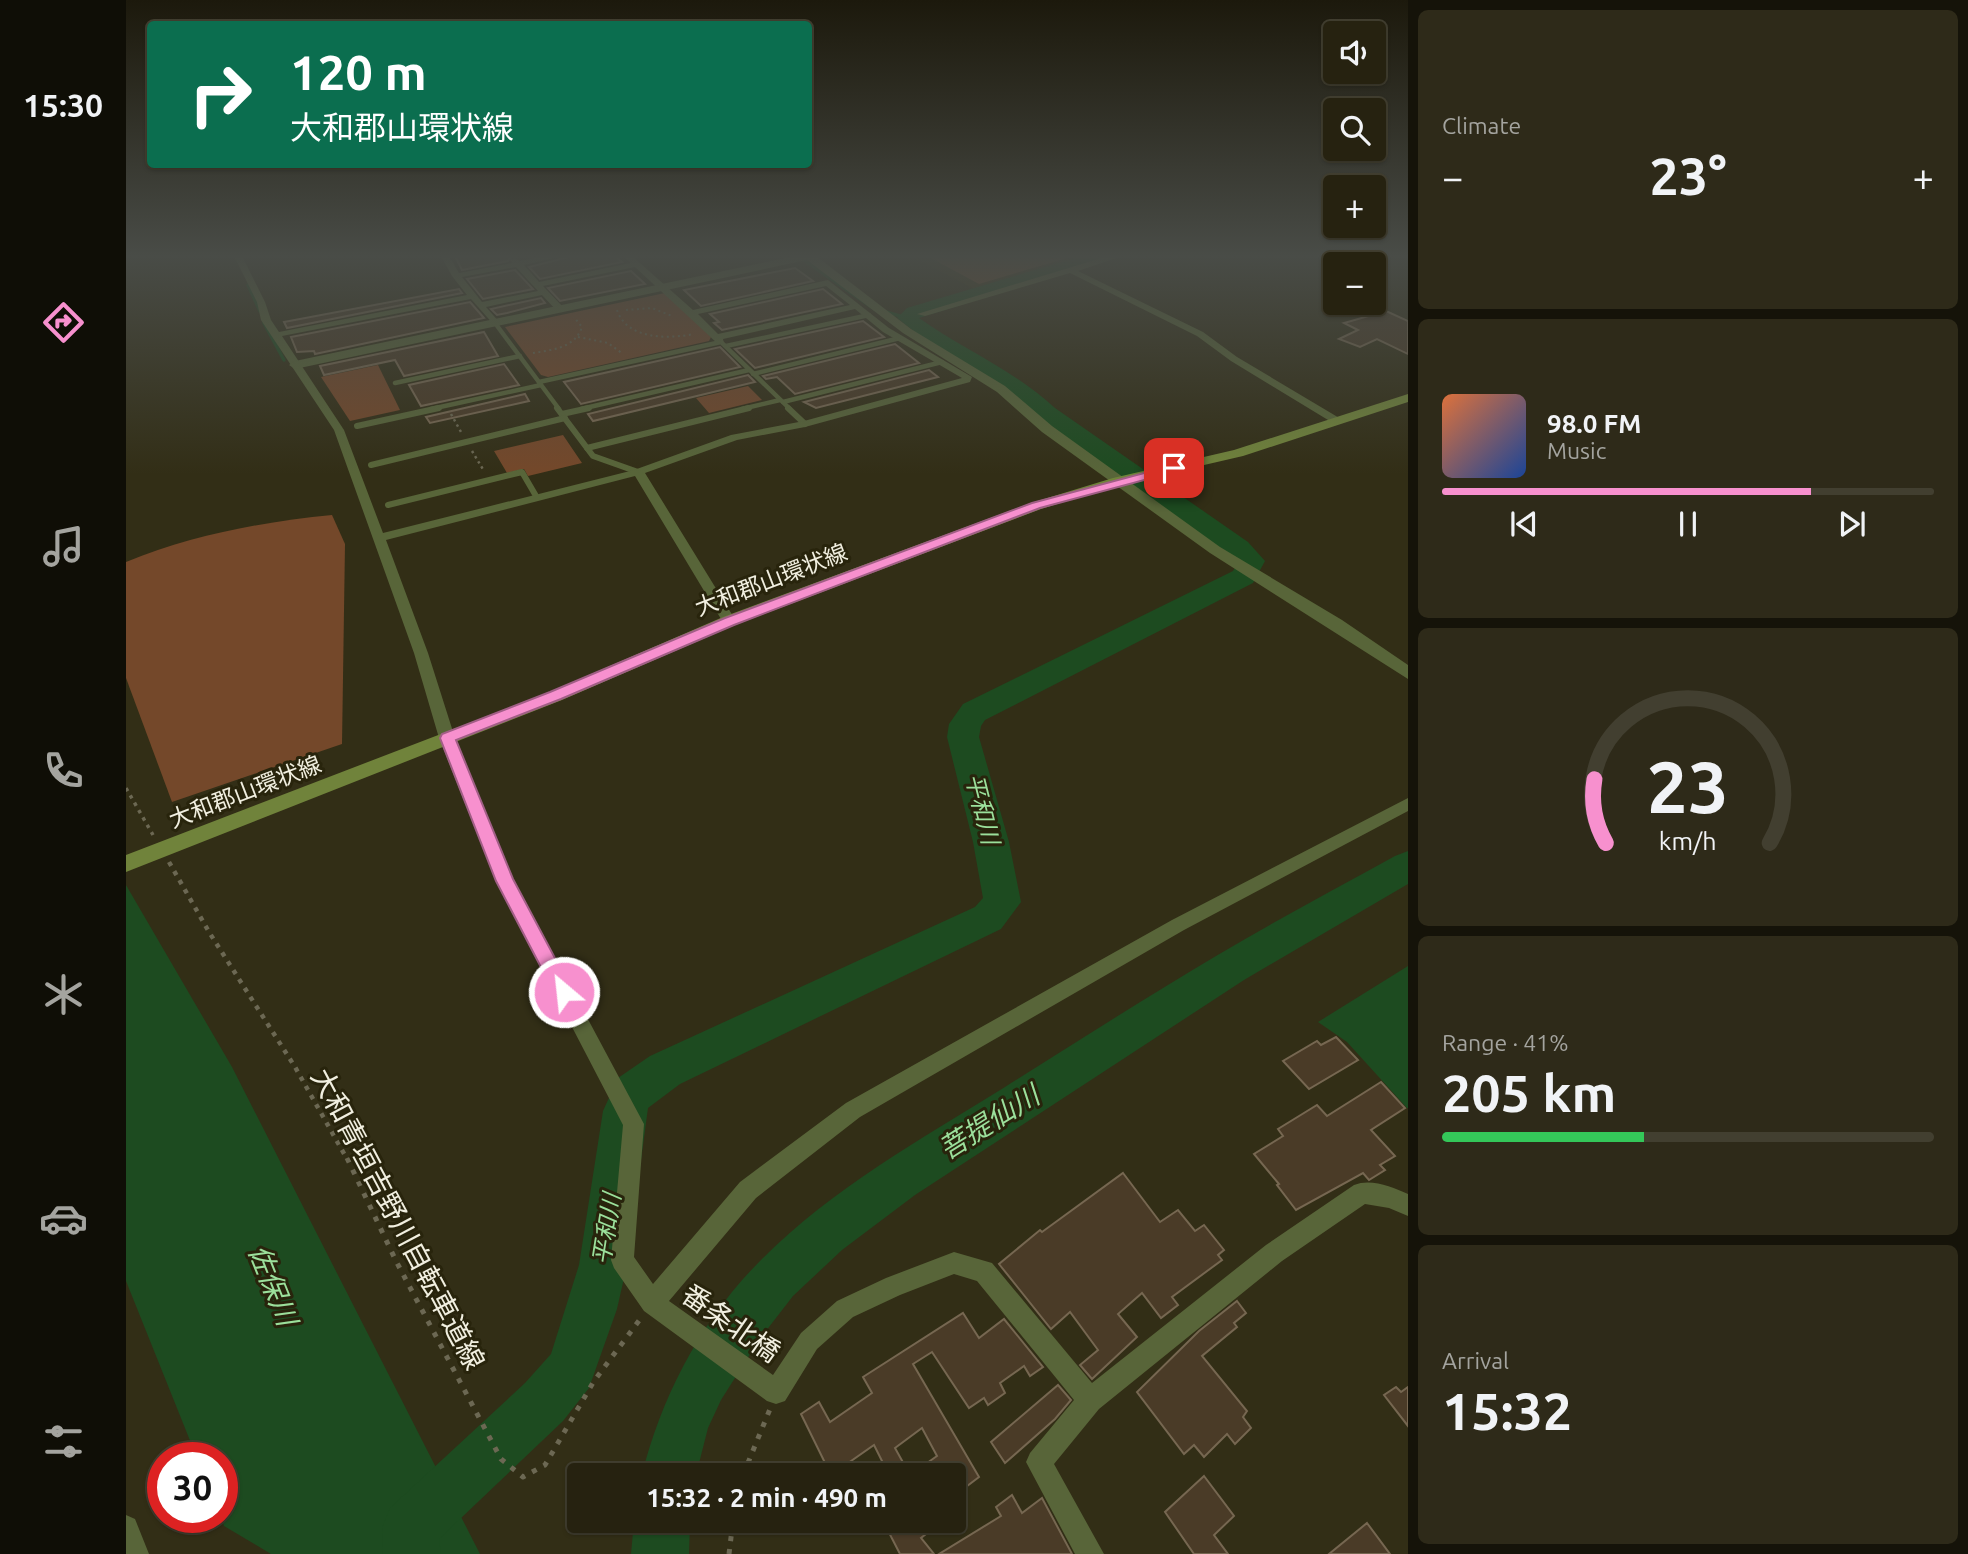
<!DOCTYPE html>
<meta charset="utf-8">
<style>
body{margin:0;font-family:Ubuntu,"Noto Sans JP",sans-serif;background:#2e2a19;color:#f1f3f6;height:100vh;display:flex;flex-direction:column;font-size:26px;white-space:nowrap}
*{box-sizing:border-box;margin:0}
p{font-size:23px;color:#a4a49f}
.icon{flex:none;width:38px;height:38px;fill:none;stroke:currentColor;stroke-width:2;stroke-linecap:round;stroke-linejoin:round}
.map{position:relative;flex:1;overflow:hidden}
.sheet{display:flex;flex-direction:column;gap:10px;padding:10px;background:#151309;width:560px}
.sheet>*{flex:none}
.banner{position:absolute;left:21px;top:21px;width:665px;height:147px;border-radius:7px;box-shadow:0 2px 5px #0004,0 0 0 2px #423f30;background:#0b6e4f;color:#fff;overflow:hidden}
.fabs{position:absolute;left:1197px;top:21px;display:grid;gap:14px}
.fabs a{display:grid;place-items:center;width:63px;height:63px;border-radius:7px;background:#262210;box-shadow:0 2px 5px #0004,0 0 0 2px #423f30;font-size:35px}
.speed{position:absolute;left:21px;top:1442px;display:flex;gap:14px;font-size:35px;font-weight:700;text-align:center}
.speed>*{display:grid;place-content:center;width:91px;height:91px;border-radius:50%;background:#262210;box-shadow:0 2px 5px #0004,0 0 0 2px #423f30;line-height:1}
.speed .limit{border:10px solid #d22;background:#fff;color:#111}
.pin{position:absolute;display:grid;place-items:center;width:60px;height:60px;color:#fff;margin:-30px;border-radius:14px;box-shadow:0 4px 10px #0006}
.me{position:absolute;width:77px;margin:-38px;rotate:332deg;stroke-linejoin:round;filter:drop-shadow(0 0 5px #0008)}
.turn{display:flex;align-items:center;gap:24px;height:147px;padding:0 28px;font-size:32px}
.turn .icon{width:91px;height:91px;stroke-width:2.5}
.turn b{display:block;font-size:49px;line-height:60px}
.big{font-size:52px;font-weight:700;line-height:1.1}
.sheet .card{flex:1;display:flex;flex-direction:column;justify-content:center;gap:10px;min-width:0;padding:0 24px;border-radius:10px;background:#2e2a19}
.sheet .dial{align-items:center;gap:0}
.dial svg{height:182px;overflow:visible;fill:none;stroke:#423f30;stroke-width:7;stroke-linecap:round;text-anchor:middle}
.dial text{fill:#f1f3f6;stroke:none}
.song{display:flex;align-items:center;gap:21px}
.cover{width:84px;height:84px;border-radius:10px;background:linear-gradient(135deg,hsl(20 70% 55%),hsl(220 70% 35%))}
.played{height:7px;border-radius:4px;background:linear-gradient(90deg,#f790ce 75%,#423f30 75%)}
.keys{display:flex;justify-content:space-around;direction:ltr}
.heat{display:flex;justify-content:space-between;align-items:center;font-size:38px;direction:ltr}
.charge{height:10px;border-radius:5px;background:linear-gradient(90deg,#34c759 41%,#423f30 0)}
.trip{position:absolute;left:441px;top:1463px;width:399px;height:70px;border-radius:7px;background:#262210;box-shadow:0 2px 5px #0004,0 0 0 2px #423f30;font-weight:700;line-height:70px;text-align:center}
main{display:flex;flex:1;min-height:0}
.dock{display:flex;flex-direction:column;width:126px;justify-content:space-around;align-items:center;background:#0f0e06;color:#a4a49f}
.dock .icon{width:49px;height:49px}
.dock .current{color:#f790ce}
.dock b{font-size:32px;color:#f1f3f6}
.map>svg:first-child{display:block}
.built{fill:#3b3515}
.green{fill:#74482a}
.water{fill:#1d4b20}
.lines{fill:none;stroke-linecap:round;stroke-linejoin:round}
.stream{stroke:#1d4b20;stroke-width:3.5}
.river{fill:#1d4b20;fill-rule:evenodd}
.building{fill:#4a3b27;stroke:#766751;stroke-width:2}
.path-far4{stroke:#6c6853;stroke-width:2;stroke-dasharray:2 3.5;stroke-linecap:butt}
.path-far3{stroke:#6c6853;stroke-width:2.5;stroke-dasharray:2.5 3.5;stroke-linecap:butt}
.path-far2{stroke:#6c6853;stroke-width:3.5;stroke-dasharray:3.5 5;stroke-linecap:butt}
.path-far1{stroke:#6c6853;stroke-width:4.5;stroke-dasharray:4.5 6;stroke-linecap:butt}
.path{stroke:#6c6853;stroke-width:5;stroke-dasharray:5 8;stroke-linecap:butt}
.service-far1{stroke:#586539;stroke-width:4.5}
.service{stroke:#586539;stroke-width:6}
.minor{fill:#586539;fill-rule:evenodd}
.tertiary{fill:#586539;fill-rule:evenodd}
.secondary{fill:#70833b;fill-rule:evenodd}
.route{fill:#f790ce;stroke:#a15e86;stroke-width:2}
.labels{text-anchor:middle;stroke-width:6;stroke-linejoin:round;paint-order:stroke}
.street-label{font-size:23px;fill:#f1efe0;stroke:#28240c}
.water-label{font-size:24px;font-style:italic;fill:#9be09b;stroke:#28240c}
.near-water-label{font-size:28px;font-style:italic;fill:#9be09b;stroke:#28240c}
.near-street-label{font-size:28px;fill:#f1efe0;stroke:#28240c}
</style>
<main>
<nav class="dock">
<b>15:30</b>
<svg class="icon current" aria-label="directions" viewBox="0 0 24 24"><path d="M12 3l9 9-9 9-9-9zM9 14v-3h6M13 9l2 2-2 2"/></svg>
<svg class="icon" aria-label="music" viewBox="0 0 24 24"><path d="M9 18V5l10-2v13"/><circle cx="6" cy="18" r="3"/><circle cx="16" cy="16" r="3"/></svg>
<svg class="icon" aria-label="phone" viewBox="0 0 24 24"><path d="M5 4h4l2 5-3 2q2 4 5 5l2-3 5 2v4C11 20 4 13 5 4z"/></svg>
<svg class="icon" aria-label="climate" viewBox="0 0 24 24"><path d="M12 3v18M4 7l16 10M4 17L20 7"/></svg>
<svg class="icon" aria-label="car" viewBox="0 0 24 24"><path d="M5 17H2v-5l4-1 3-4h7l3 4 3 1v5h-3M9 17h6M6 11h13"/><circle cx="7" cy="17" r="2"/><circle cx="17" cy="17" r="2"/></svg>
<svg class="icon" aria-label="filters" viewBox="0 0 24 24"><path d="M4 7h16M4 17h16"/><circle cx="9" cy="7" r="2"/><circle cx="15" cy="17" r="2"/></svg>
</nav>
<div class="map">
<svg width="1282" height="1554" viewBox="0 0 1282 1554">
<rect width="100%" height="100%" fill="#322e16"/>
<!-- built -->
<path class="built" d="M776,256H971L852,291L789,258L782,260Z"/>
<!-- green -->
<g class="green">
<path d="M801,256H948L853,284Z"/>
<path d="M539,293L585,337L583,341L422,377L415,375L379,327Z"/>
<path d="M252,365L274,410L224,421L195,377Z"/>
<path d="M622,386L636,400L583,413L570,398Z"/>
<path d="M437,435L456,463L402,476L398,469L381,473L368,451Z"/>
<path d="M206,515L219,544L216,744L46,802L0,678V562C66,535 135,522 206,515Z"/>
</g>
<!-- water -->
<g class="water">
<path d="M0,885L106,1067L354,1554H145L98,1526L95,1517L96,1458H71L0,1281Z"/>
<path d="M1282,966V1108H1281L1221,1042L1192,1022Z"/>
</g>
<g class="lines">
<!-- stream -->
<g class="stream">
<path d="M675,258L750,310"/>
<path d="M122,285L134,311"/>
<path d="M760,312L781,318"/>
<path d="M138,323L158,360"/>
</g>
<!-- river -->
<g class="river">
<path d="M956,256H984L982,260L793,318C838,350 888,370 929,408L1122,542L1139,561L1127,583L859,720L855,726L853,737L883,842L895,902L875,929L554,1084L522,1108L501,1265L491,1309L463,1388L437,1421L313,1539L315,1554H257L256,1528L264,1508L399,1383L425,1354L453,1265L477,1111L492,1078L524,1056L849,907L857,898L847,842L821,737L823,724L837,704L1107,571L1112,562L913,418L889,395L803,343L771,318L781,308Z"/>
<path d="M1282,851V884L1118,980L789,1195L716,1250L667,1296L633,1340L595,1400L582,1428L570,1475H516C535,1397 576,1319 634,1261C705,1189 794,1140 879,1087C949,1043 1019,998 1090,956C1149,921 1209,889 1269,856Z"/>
<path d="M508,1521H564L563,1554H505Z"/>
</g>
</g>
<!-- building -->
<g class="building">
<path d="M329,256H385L382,261L336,270Z"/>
<path d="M447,256H489L496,262L414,279L403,267Z"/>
<path d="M669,268L687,281L575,306L558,290Z"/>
<path d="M389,270L407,289L357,299L341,279Z"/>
<path d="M505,271L519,284L434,301L422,288Z"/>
<path d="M333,289L336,293L161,328L158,322Z"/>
<path d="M697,289L716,304L596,330L588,323L593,322L584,314Z"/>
<path d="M415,298L419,303L381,313L371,315L365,309Z"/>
<path d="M344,302L358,318L189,354L188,351L171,352L165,337Z"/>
<path d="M1260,311L1282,321V354L1251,339L1234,347L1213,339L1232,330L1218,323Z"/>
<path d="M737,321L758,337L629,368L609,349Z"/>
<path d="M358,332L372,356L278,376L269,360L198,375L194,366Z"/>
<path d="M769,344L793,363L669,394L651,377L640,379L637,376Z"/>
<path d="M594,347L614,367L455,404L438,382Z"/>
<path d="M378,364L393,385L295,406L283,385Z"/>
<path d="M803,370L812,377L690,408L678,402Z"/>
<path d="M622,375L629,382L467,421L462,414Z"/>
<path d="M399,394L403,401L304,423L300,417Z"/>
<path d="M1210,1037L1232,1060L1183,1089L1157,1061L1191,1041L1195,1045Z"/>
<path d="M1255,1082L1279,1108L1245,1130L1269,1156L1254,1165L1259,1170L1243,1180L1237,1173L1170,1210L1151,1185L1153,1184L1128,1154L1157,1136L1152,1129L1191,1105L1201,1116Z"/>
<path d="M997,1173L1034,1222L1052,1210L1069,1231L1078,1225L1098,1250L1092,1255L1096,1260L1046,1297L1052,1305L1035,1318L1016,1293L992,1314L1011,1337L966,1379L954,1365L972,1350L944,1312L925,1329L873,1264L914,1230L916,1232Z"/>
<path d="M1111,1301L1120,1313L1108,1323L1111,1327L1076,1356L1121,1411L1117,1417L1125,1428L1109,1444L1101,1434L1078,1457L1068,1445L1058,1454L1011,1392L1073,1331Z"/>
<path d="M837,1313L853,1338L878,1319L917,1367L904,1376L898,1366L874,1383L879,1393L862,1405L858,1398L843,1408L806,1352L787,1364L853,1477L828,1496V1475H784L811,1456L796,1428L769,1448L784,1475H763L748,1445L705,1475L675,1414L693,1402L704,1422L746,1393L737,1377Z"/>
<path d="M932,1385L945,1400L929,1419L879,1463L865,1442Z"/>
<path d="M1270,1387L1275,1392L1282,1387V1426L1258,1395Z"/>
<path d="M1078,1476L1108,1516L1088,1535L1102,1554H1068L1039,1512Z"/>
<path d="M886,1495L896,1513L916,1498L946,1554H813L875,1516L870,1507Z"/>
<path d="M757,1521H792L800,1534L795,1538L808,1554H774Z"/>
<path d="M1241,1523L1264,1554H1203Z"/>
</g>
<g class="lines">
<!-- path-far4 -->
<g class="path-far4">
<path d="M491,310C501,340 542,339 568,334"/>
<path d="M500,310L526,308L546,316"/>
<path d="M452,337L482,343L497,354"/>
<path d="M407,353C426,350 449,348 456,327L448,317"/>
</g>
<!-- path-far3 -->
<g class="path-far3">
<path d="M325,414L335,432"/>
<path d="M346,451L358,471"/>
</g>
<!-- path-far2 -->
<path class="path-far2" d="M0,788L27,835"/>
<!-- path-far1 -->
<path class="path-far1" d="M43,862L83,932L169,1067L221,1159"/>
<!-- path -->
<g class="path">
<path d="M221,1158L270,1261L375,1459L397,1477L419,1465L468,1381L515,1318"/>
<path d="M617,1475L644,1409"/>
<path d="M603,1554L607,1521"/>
</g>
<!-- service-far1 -->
<g class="service-far1">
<path d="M369,323L433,409"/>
<path d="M600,346L743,315"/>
<path d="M627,374L774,338"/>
<path d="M413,382L595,342L664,409"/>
<path d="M269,383L394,356"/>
<path d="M657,402L816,362"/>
<path d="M305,409L415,385"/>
<path d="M455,409L623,370"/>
<path d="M616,409L654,400"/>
</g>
<!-- service -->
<g class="service">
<path d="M431,408L467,456L512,472"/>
<path d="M662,408L679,424"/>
<path d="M436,414L463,408"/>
<path d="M231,426L313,408"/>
<path d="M461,448L623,408"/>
<path d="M245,465L439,418"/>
<path d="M262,505L396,472L410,496"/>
</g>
<!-- minor -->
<g class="minor">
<path d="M108,256H116L139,302L145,320L153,332L341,295L326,276L315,256H323L333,273L386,263L384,260L388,258L394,261L418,256H437L398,265L413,282L505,263L497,256H506L567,310L702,280L763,328L846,377L844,382L679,427L611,440L519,473L610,621L608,624H598L509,476L260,540L302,653L329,738L387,879L518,1124L508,1257L527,1284L614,1182L720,1103L1046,920L1282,798V811L1058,930L734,1117L630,1198L543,1301L647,1375L675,1333L711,1301L760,1278L828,1252L866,1263L966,1383L1140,1245L1228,1185C1245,1178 1266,1187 1282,1194V1216L1263,1208L1239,1204L1156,1261L973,1409L928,1464L978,1554H949L900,1462L904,1453L948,1400L851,1281L828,1274L774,1295L727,1317L691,1349L659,1401L650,1404L641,1401L518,1311L488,1268L485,1260L497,1125L370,881L313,738L288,653L208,430L135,320L131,302ZM390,267L412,291L356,302L336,277ZM509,267L592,344H598L597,339L729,309L757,332L836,378L678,421L605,435L508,470L257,533L218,430L156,336L345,299L369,326L374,323L360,307L416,295L431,311H437V307L417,286ZM700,286L724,305L592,334L572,314Z"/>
<path d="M982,256H996L952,271L1077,332L1111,357L1215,419V423H1207L1105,361L1071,336L944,273L799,316L791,314Z"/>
<path d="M0,1515L9,1519L23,1554H0Z"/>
</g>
<!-- tertiary -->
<path class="tertiary" d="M669,256H690L785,329L879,386L926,426L1094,547L1216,620L1282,665V679L1084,553L916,432L871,392L777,333L681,260L169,369L163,365L169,361Z"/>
<!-- secondary -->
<path class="secondary" d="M1282,394V402L1117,456L996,484L915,509L609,625L436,700L0,872V855L424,692L597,617L905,503L987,478L1108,450Z"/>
</g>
<!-- sky -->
<linearGradient id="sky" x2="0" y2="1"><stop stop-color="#1c190c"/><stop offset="0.54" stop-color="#494c47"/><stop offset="1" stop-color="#494c47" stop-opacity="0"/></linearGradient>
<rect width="1282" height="474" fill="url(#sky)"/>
<!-- route -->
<path class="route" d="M1048,465L1054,468L1052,471L914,508L608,625L435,699L330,740L387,879L447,992L445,998L438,1001L431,998L370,881L314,738L316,734L424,692L599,618L906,503Z"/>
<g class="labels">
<!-- street labels -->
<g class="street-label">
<text transform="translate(645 580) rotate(-21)" y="8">大和郡山環状線</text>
<text transform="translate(119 792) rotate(-21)" y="8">大和郡山環状線</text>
</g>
<!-- water labels -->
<g class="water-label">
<text transform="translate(856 809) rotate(76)" y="8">平和川</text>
<text transform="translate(481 1229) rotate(-81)" y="8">平和川</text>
</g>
<!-- near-water labels -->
<g class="near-water-label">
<text transform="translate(863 1122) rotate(-32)" y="10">菩提仙川</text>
<text transform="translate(147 1285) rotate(68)" y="10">佐保川</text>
</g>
<!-- near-street labels -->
<g class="near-street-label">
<text transform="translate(272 1219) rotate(62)" y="10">大和青垣吉野川自転車道線</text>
<text transform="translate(605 1323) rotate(35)" y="10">番条北橋</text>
</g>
</g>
</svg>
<div class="fabs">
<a><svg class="icon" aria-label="sound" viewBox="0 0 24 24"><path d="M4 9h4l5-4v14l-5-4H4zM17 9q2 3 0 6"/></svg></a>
<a><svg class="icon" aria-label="search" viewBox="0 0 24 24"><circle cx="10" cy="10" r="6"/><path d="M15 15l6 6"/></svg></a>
<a>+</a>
<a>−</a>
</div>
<div class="speed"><div class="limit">30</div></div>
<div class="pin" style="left:1048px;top:468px;background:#d93025"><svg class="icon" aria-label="arrive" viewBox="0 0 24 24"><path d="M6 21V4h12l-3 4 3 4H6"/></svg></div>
<svg class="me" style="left:438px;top:992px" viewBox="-20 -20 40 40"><circle r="17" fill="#f790ce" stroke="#fff" stroke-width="3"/><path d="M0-11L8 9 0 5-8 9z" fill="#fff"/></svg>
<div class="trip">15:32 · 2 min · 490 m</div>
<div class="banner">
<div class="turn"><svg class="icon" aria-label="right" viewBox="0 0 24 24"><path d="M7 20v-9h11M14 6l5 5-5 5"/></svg><div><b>120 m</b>大和郡山環状線</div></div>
</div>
</div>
<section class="sheet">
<div class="card"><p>Climate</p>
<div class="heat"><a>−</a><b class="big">23°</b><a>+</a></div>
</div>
<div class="card">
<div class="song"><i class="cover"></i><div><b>98.0 FM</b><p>Music</p></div></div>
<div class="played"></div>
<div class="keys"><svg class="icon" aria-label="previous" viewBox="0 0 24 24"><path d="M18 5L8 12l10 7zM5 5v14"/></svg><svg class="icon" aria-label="pause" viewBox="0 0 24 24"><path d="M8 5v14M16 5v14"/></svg><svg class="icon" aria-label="next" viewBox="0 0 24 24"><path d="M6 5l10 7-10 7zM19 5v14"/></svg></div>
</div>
<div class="card dial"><svg viewBox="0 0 100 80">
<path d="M14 69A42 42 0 1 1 86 69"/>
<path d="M14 69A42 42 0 0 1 9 41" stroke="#f790ce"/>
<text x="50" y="56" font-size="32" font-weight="700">23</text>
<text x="50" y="72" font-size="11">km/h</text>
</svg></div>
<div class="card"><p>Range · 41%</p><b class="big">205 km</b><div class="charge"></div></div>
<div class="card"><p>Arrival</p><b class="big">15:32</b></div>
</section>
</main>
